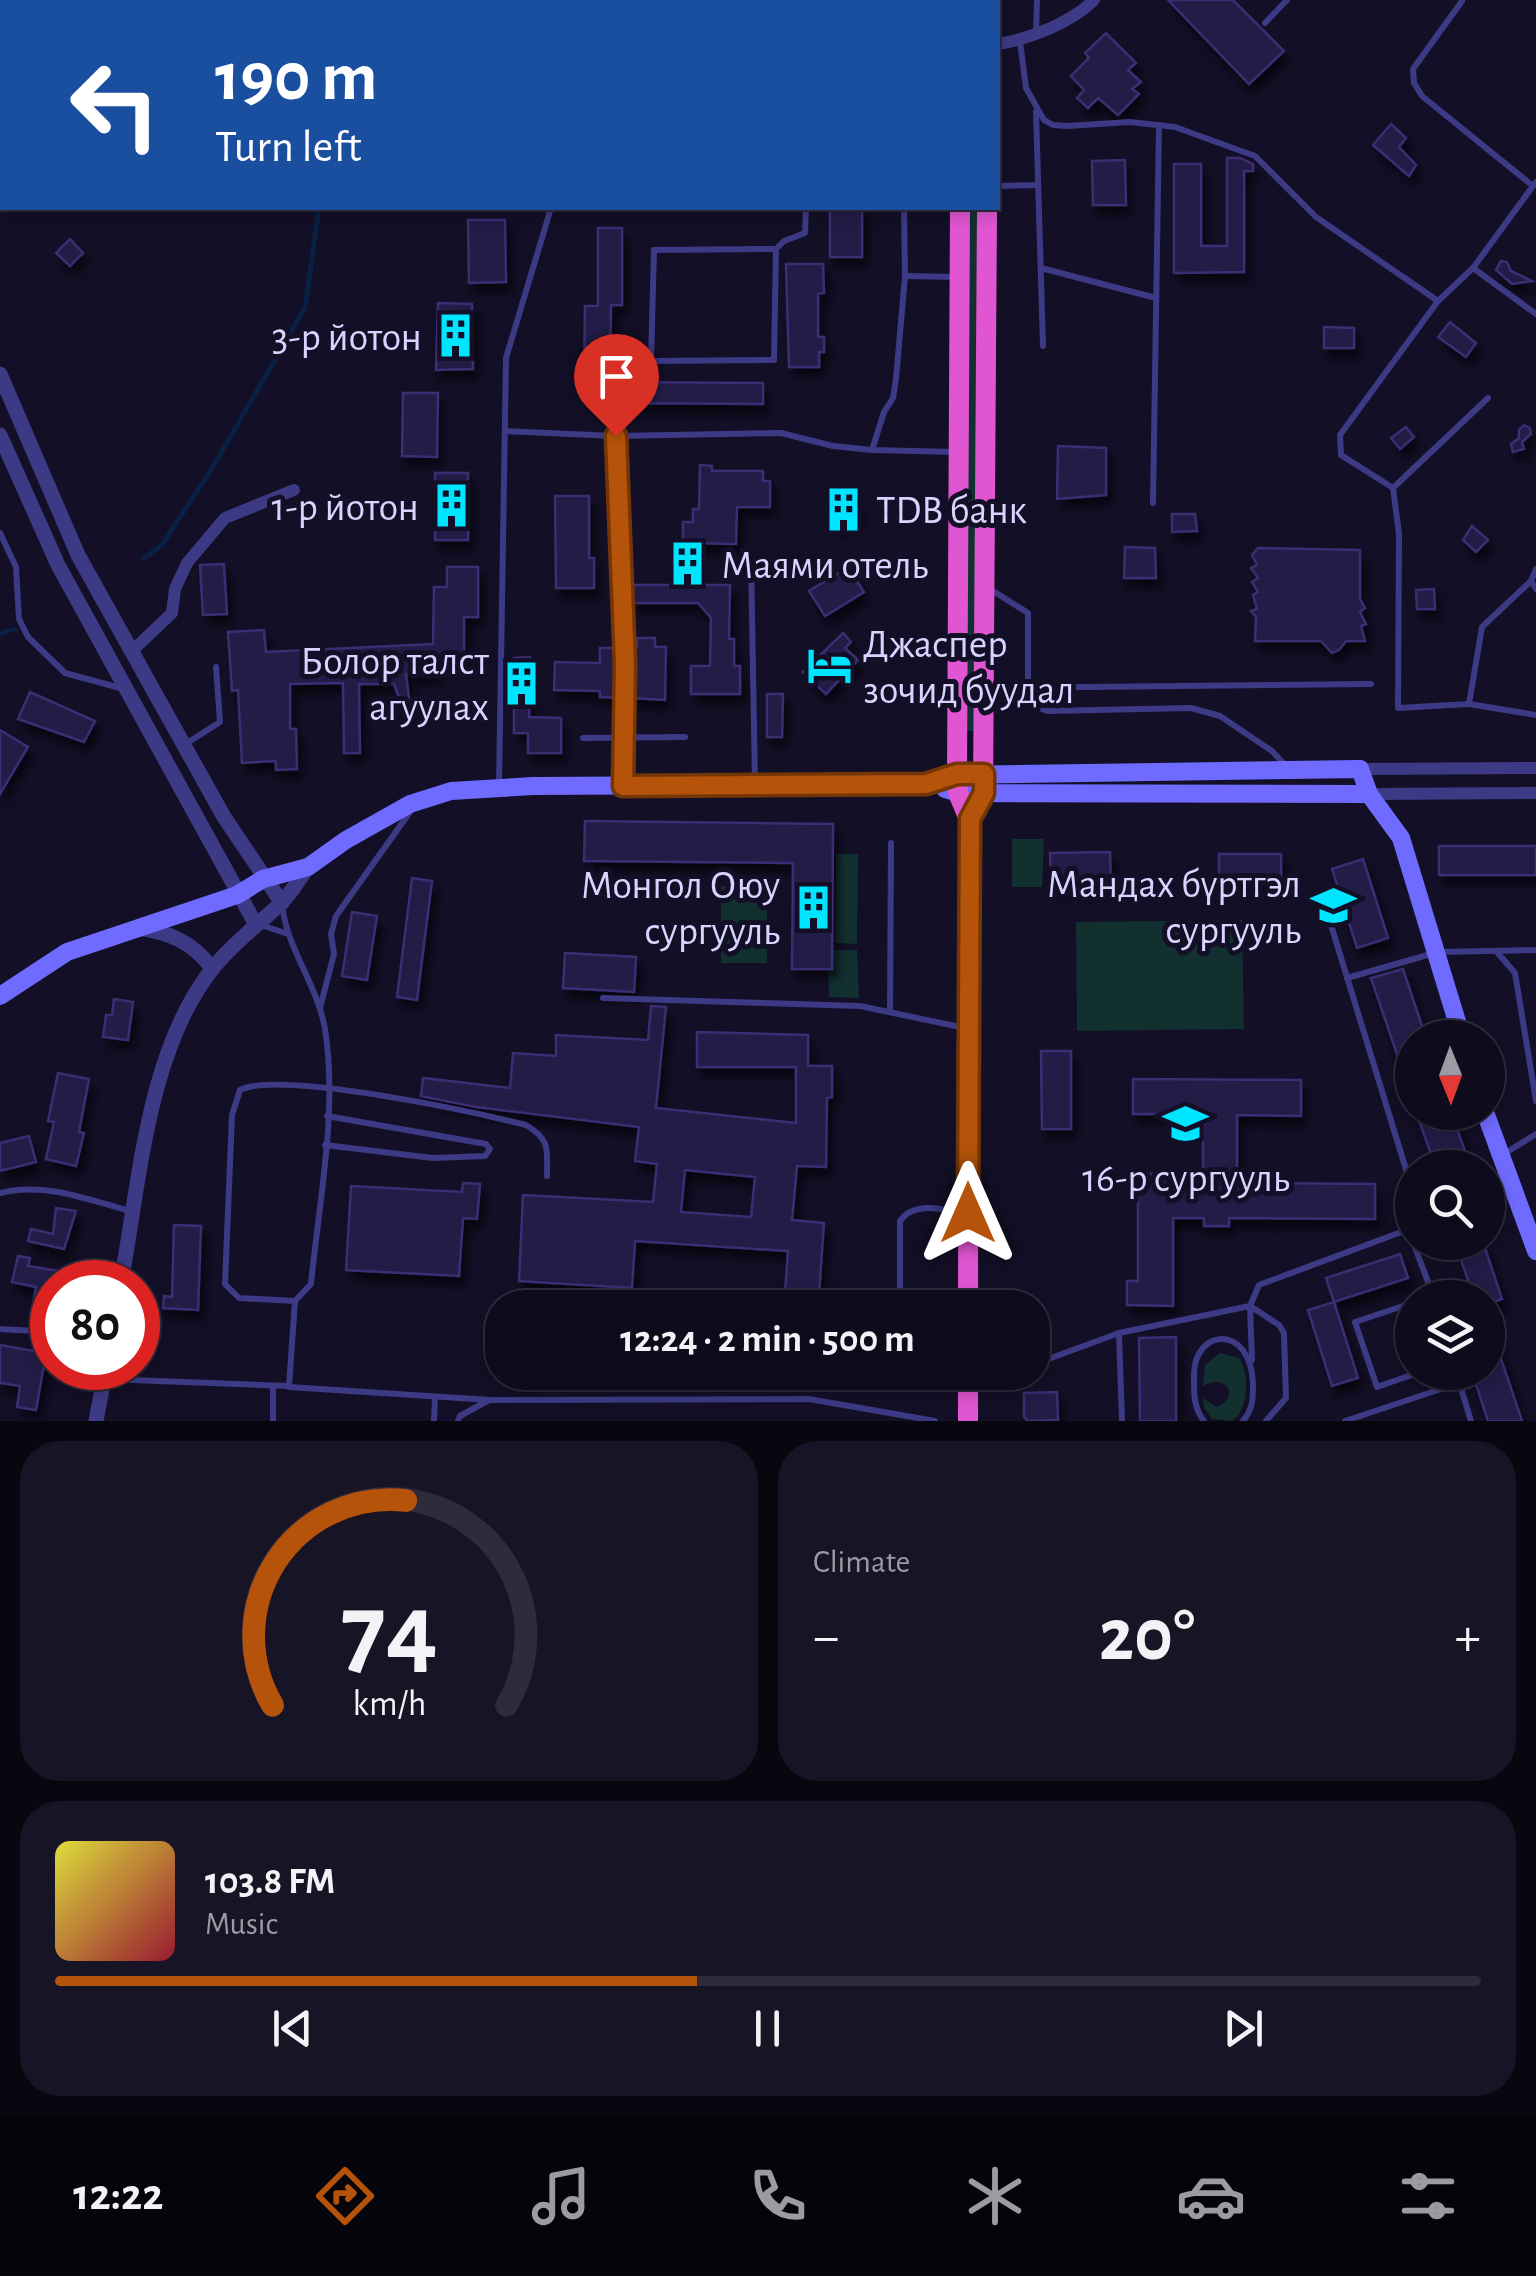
<!DOCTYPE html>
<meta charset="utf-8">
<style>
body{margin:0;font-family:"Alegreya Sans",sans-serif;background:#171425;color:#f1f3f6;height:100vh;display:flex;flex-direction:column;font-size:38px;white-space:nowrap}
*{box-sizing:border-box;margin:0}
p{font-size:32px;color:#9b9ba3}
.icon{flex:none;width:55px;height:55px;fill:none;stroke:currentColor;stroke-width:2;stroke-linecap:round;stroke-linejoin:round}
.map{position:relative;height:1421px;overflow:hidden}
.panel{display:flex;flex-direction:column;gap:20px;padding:20px;background:#08060f;flex:1}
.panel>*{flex:none}
.guide{position:absolute;left:0px;top:0px;width:1000px;height:210px;box-shadow:0 5px 15px #0003,0 0 0 2px #2e2b3b;background:#1a4fa0;color:#fff;overflow:hidden}
.needle{width:65px;rotate:179deg}
.fabs{position:absolute;left:1395px;top:1020px;display:grid;gap:20px}
.fabs a{display:grid;place-items:center;width:110px;height:110px;border-radius:50%;background:#0e0b1c;box-shadow:0 5px 15px #0003,0 0 0 2px #2e2b3b;font-size:50px}
.speed{position:absolute;left:30px;top:1260px;display:flex;gap:20px;font-size:50px;font-weight:700;text-align:center}
.speed>*{display:grid;place-content:center;width:130px;height:130px;border-radius:50%;background:#0e0b1c;box-shadow:0 5px 15px #0003,0 0 0 2px #2e2b3b;line-height:1}
.speed .limit{border:15px solid #d22;background:#fff;color:#111}
.pin{position:absolute;display:grid;place-items:center;width:85px;height:85px;color:#fff;margin:-102px -42px;border-radius:50% 50% 50% 0;rotate:-45deg;box-shadow:0 0 10px #0007}
.pin .icon{rotate:45deg}
.me{position:absolute;width:110px;margin:-55px;rotate:0deg;stroke-linejoin:round;filter:drop-shadow(0 0 8px #0008)}
.turn{display:flex;align-items:center;gap:35px;height:210px;padding:0 50px;font-size:45px}
.turn .icon{width:130px;height:130px;stroke-width:2.5}
.turn b{display:block;font-size:70px;line-height:85px}
.big{font-size:75px;font-weight:700;line-height:1.1}
.panel .tile{flex:1;display:flex;flex-direction:column;justify-content:center;gap:15px;min-width:0;padding:0 35px;border-radius:40px;background:#171425}
.panel .dial{align-items:center;gap:0}
.dial svg{height:260px;overflow:visible;fill:none;stroke:#2e2b3b;stroke-width:7;stroke-linecap:round;text-anchor:middle}
.dial text{fill:#f1f3f6;stroke:none}
.song{display:flex;align-items:center;gap:30px}
.cover{width:120px;height:120px;border-radius:15px;background:linear-gradient(135deg,hsl(60 70% 55%),hsl(350 70% 35%))}
.played{height:10px;border-radius:5px;background:linear-gradient(90deg,#b45309 45%,#2e2b3b 45%)}
.keys{display:flex;justify-content:space-around;direction:ltr}
.heat{display:flex;justify-content:space-between;align-items:center;font-size:55px;direction:ltr}
.panel .tiles{flex:1;display:grid;gap:20px;grid-template-columns:1fr 1fr}
.tile:last-child{grid-column:span 2}
.trip{position:absolute;left:485px;top:1290px;width:565px;height:100px;border-radius:40px;background:#0e0b1c;box-shadow:0 5px 15px #0003,0 0 0 2px #2e2b3b;font-weight:700;line-height:100px;text-align:center}
.dock{display:flex;height:160px;justify-content:space-around;align-items:center;background:#06040b;color:#9b9ba3}
.dock .icon{width:70px;height:70px}
.dock .on{color:#b45309}
.dock b{font-size:45px;color:#f1f3f6}
.map>svg:first-child{display:block}
.green{fill:#12302f}
.lines{fill:none;stroke-linecap:round;stroke-linejoin:round}
.stream{stroke:#0a1f44;stroke-width:5}
.building{fill:#241b47;stroke:#3b2d73;stroke-width:2.5;fill-rule:evenodd;filter:url(#shadow)}
.service{stroke:#3d3a85;stroke-width:6}
.minor{stroke:#3d3a85;stroke-width:12}
.tertiary{stroke:#3d3a85;stroke-width:15}
.secondary{stroke:#6f6bff;stroke-width:18}
.trunk{stroke:#e055d1;stroke-width:20}
.route-casing{stroke:#753606;stroke-width:25}
.route{stroke:#b45309;stroke-width:18}
.labels{text-anchor:middle;stroke-width:10;stroke-linejoin:round;paint-order:stroke}
.poi-label{font-size:40px;fill:#d9d4ff;stroke:#130f26;text-anchor:end}
</style>
<div class="map">
<svg width="1536" height="1421" viewBox="0 0 1536 1421">
<defs>
<filter id="shadow"><feDropShadow dx="5" dy="9" stdDeviation="5" flood-color="#0009"/></filter>
</defs>
<rect width="100%" height="100%" fill="#130f26"/>
<!-- green -->
<g class="green">
<path d="M968,208H979L975,731H966Z"/>
<path d="M1012,839H1044L1042,887H1012Z"/>
<path d="M836,854H858L857,944L835,943Z"/>
<rect x="721" y="886" width="46" height="77"/>
<path d="M1242,920L1244,1029L1077,1031L1076,922Z"/>
<path d="M832,950H857L859,998L829,997L828,969H832Z"/>
<path d="M1220,1353L1239,1358C1250,1376 1249,1409 1232,1421L1212,1419L1204,1408L1203,1398L1216,1407C1241,1398 1227,1372 1203,1386L1205,1365Z"/>
</g>
<g class="lines">
<!-- stream -->
<g class="stream">
<path d="M347,2L348,0"/>
<path d="M143,559L162,545L211,470L305,308L319,208"/>
<path d="M0,634L15,629"/>
</g>
</g>
<!-- building -->
<g class="building">
<path d="M1168,0H1233L1284,51L1249,84Z"/>
<path d="M1106,33L1136,63L1128,70L1141,82L1132,89L1139,94L1118,115L1098,98L1088,108L1077,98L1084,90L1071,76L1089,58L1085,53Z"/>
<path d="M1391,124L1406,138L1399,147L1416,165L1409,176L1373,145Z"/>
<path d="M1227,158H1240L1253,164V171H1244V272L1174,273V164H1201V246H1227Z"/>
<path d="M1125,160L1126,205H1093L1092,161Z"/>
<rect x="830" y="208" width="32" height="49"/>
<path d="M468,220H505L506,282L469,283Z"/>
<path d="M598,228H622V305H611L610,380L584,379L585,306H598Z"/>
<path d="M70,239L83,253L70,266L56,253Z"/>
<path d="M1501,261L1507,262L1511,271L1532,281L1512,284L1496,270Z"/>
<path d="M786,264H823L824,293L818,294V337H824V352H819V367H789Z"/>
<path d="M438,303L472,304L473,369L436,370Z"/>
<path d="M1450,322L1476,343L1466,357L1438,337Z"/>
<path d="M1324,327L1354,328V348H1324Z"/>
<path d="M609,382L763,383V404L608,403Z"/>
<path d="M403,393H438L437,457L402,456Z"/>
<path d="M1524,425L1530,428L1531,434L1522,442L1524,449L1513,452L1511,444L1519,438V430Z"/>
<path d="M1406,427L1414,437L1400,449L1391,438Z"/>
<path d="M1058,446L1106,448V495L1057,499Z"/>
<path d="M700,465L712,466V471H763V481H770V507H737L736,544L683,543V522H693V509H699Z"/>
<rect x="435" y="473" width="33" height="67"/>
<path d="M842,491L861,511L839,526L826,511L827,504Z"/>
<path d="M555,496H589V558H594V588H556Z"/>
<path d="M1172,514H1195L1197,531L1172,532Z"/>
<path d="M1472,526L1488,540L1476,552L1463,540Z"/>
<path d="M1125,547L1155,548L1156,578H1124Z"/>
<path d="M1258,548L1360,550V599L1365,608L1360,612L1366,624L1361,626L1365,641H1346L1339,650L1332,653L1321,641H1255L1256,617L1251,611L1257,609L1253,595L1258,592L1252,582L1258,578L1251,568L1257,565L1252,555Z"/>
<path d="M224,564L227,614L203,615L200,565Z"/>
<path d="M447,567H478V617H464V661L435,660V675L406,674L411,715L406,717L394,684H359L360,753H344L343,683L290,684V729H296L297,769L276,770V761L242,763L238,690L232,691L228,632L264,630L266,652L433,644L434,587H447Z"/>
<path d="M848,567L864,592L825,616L809,591Z"/>
<path d="M633,585H730L729,639H734V666H740V694H691V666H710L711,618L698,603H632Z"/>
<path d="M1434,589L1435,609H1417L1416,590Z"/>
<path d="M843,633L851,642L845,648L858,660L826,694L803,672Z"/>
<path d="M637,638H655V647H666L665,700L631,698V648H637Z"/>
<path d="M600,648H618V698L600,697V691L554,690L555,662L600,663Z"/>
<path d="M530,657L529,717L561,718V753H528V733H514V658Z"/>
<path d="M30,692L95,721L84,742L18,719Z"/>
<path d="M767,694H783L782,737H767Z"/>
<path d="M0,730L28,747L0,794Z"/>
<path d="M585,821L833,824L832,969H792L793,863L584,861Z"/>
<rect x="1439" y="846" width="97" height="29"/>
<path d="M1110,852L1111,886L1051,887L1050,853Z"/>
<rect x="1219" y="854" width="62" height="30"/>
<path d="M1363,859L1388,938L1357,948L1332,869Z"/>
<path d="M412,878L432,881L417,1000L397,997Z"/>
<path d="M352,912L377,916L367,980L342,976Z"/>
<path d="M565,953L636,957L634,992L563,988Z"/>
<path d="M1403,969L1426,1038H1412V1069L1403,1072L1371,978Z"/>
<path d="M114,999L133,1002L128,1040L103,1037L106,1015H112Z"/>
<path d="M651,1006L666,1007L656,1108L796,1123V1067H697V1032L808,1035V1066H832V1097L827,1098L826,1167L797,1166L792,1220L824,1223L818,1308H784L788,1251L635,1241L632,1288L519,1281L523,1195L653,1202L657,1164L635,1161L639,1127L476,1107L421,1096L423,1078L510,1088L513,1053L556,1056V1035L648,1040ZM685,1170L755,1177L751,1217L681,1212Z"/>
<path d="M1041,1051H1071V1129H1042Z"/>
<path d="M58,1073L89,1079L79,1132L84,1133L76,1166L46,1159L54,1122L48,1121Z"/>
<path d="M1133,1079L1301,1080V1116L1237,1115V1183L1375,1184V1219L1229,1218V1226H1204V1218H1173V1306L1127,1305V1281H1138V1174H1203V1114H1133Z"/>
<path d="M1416,1112H1451L1471,1168H1436Z"/>
<path d="M29,1136L36,1162L0,1171V1143Z"/>
<path d="M463,1183L480,1184L477,1219L463,1218L459,1276L346,1270L351,1186L462,1192Z"/>
<path d="M56,1208L76,1211L64,1249L28,1241L31,1229L53,1234Z"/>
<path d="M174,1225L201,1226L198,1310L163,1308L164,1296L172,1297Z"/>
<path d="M1455,1242H1483L1502,1299L1488,1304V1298H1474Z"/>
<path d="M1400,1254L1408,1278L1334,1302L1326,1278Z"/>
<path d="M18,1256L30,1258L28,1266L59,1271L56,1282H52V1307L33,1304L36,1287L12,1282Z"/>
<path d="M1334,1302L1358,1378L1332,1386L1308,1310Z"/>
<path d="M1488,1326H1490L1522,1421H1488L1472,1372H1488Z"/>
<path d="M1176,1337V1421H1140L1139,1338Z"/>
<path d="M0,1345L46,1353L36,1410L17,1407L20,1386L0,1383Z"/>
<path d="M1057,1392L1058,1420L1028,1421L1024,1417V1393Z"/>
</g>
<g class="lines">
<!-- service -->
<g class="service">
<path d="M534,0L535,2"/>
<path d="M882,0L883,2"/>
<path d="M1462,1L1413,69L1414,83L1422,96L1533,186"/>
<path d="M741,2V0"/>
<path d="M1265,23L1287,0"/>
<path d="M1036,33L1037,0"/>
<path d="M1020,42L1026,88L1044,120L1053,125L1067,126L1130,122L1175,127L1255,156L1316,217L1438,301"/>
<path d="M1036,112L1043,346"/>
<path d="M1536,182L1473,268L1438,301L1340,435L1341,455L1393,488L1399,534L1398,708L1469,704L1536,715"/>
<path d="M998,186L1038,185"/>
<path d="M776,249L774,360L651,361L654,250L776,249L784,241L805,233L806,208"/>
<path d="M1041,268L1156,298"/>
<path d="M1473,268L1536,314"/>
<path d="M905,276L958,277"/>
<path d="M505,431L616,436L781,433L833,446L872,450L956,452"/>
<path d="M616,436L625,663L623,785"/>
<path d="M872,450L884,412L893,398L896,379L905,276L904,208"/>
<path d="M1393,488L1488,398"/>
<path d="M1153,503L1159,125"/>
<path d="M0,533L16,567L19,619L28,637L65,673L124,689"/>
<path d="M751,558L755,783"/>
<path d="M1536,569L1531,581L1536,589"/>
<path d="M990,589L1028,613V688L1036,706L1047,711L1191,708L1220,716L1272,751L1285,765"/>
<path d="M988,688L1371,684"/>
<path d="M1469,704L1482,627L1531,581"/>
<path d="M583,738L685,737"/>
<path d="M184,745L220,722L216,667"/>
<path d="M499,785L506,358L551,208"/>
<path d="M258,924L285,933"/>
<path d="M1331,925L1412,1189"/>
<path d="M1496,951L1515,973L1536,1101"/>
<path d="M1347,978L1438,952L1536,950"/>
<path d="M603,998L860,1006L965,1028"/>
<path d="M320,1008L334,954L331,934L336,916L410,812"/>
<path d="M890,1012L891,843"/>
<path d="M325,1145L433,1158L485,1156L490,1149L486,1144L327,1116"/>
<path d="M1502,1155L1536,1134"/>
<path d="M0,1193C45,1182 86,1199 130,1211"/>
<path d="M1488,1198L1512,1188"/>
<path d="M1413,1242L1434,1298"/>
<path d="M295,1301L239,1298L225,1284L232,1115L240,1090C281,1070 474,1112 526,1125C551,1140 547,1150 547,1176"/>
<path d="M1412,1303L1355,1322L1377,1387L1420,1372"/>
<path d="M1250,1306L1279,1325L1284,1333L1286,1398L1266,1421"/>
<path d="M1250,1307L1252,1360"/>
<path d="M900,1308V1221C914,1200 944,1210 966,1213"/>
<path d="M0,1329L52,1332"/>
<path d="M1119,1333L1122,1421"/>
<path d="M1032,1365L1119,1333L1250,1306L1259,1285L1412,1228"/>
<path d="M1456,1372L1471,1421"/>
<path d="M105,1379L289,1386L295,1301L311,1284C319,1201 338,1112 325,1029C317,984 287,949 282,905"/>
<path d="M273,1386V1421"/>
<path d="M289,1387L490,1400L809,1399L935,1421"/>
<path d="M972,1387L1013,1372"/>
<path d="M434,1421L435,1397"/>
<path d="M458,1421L460,1416L489,1400"/>
<path d="M1204,1421C1193,1407 1194,1393 1194,1375C1194,1328 1251,1323 1253,1384C1253,1399 1253,1409 1243,1421"/>
<path d="M1345,1421L1459,1383"/>
</g>
<!-- minor -->
<g class="minor">
<path d="M998,44C1029,39 1071,23 1094,0"/>
<path d="M131,652L172,613L175,589L187,563L225,518L294,490"/>
<path d="M1360,769L1536,768"/>
<path d="M1369,794L1536,793"/>
</g>
<!-- tertiary -->
<g class="tertiary">
<path d="M0,374L78,555L224,817L282,903"/>
<path d="M0,435L58,565L255,923"/>
<path d="M139,928C171,933 192,942 212,968"/>
<path d="M121,1282C140,1181 147,1051 213,968C233,943 258,925 280,904C291,894 299,879 308,867"/>
<path d="M96,1421L106,1368"/>
</g>
<!-- secondary -->
<g class="secondary">
<path d="M945,789L958,793L1369,794"/>
<path d="M0,996L67,952L237,895L263,879L308,867L346,840L410,804L451,791L533,786L926,784L957,775L1360,769L1369,794L1401,838L1462,1038"/>
<path d="M1485,1112L1536,1251"/>
</g>
<!-- trunk -->
<g class="trunk">
<path d="M961,0V2"/>
<path d="M988,0V2"/>
<path d="M960,208L957,775L958,793L969,819L968,1308"/>
<path d="M969,819L983,793L987,208"/>
<path d="M968,1421V1372"/>
</g>
</g>
<g class="lines">
<defs>
<path id="route" d="M616,436L625,664L623,786L926,784L957,774H984V793L970,819L968,1213"/>
</defs>
<!-- route casing -->
<use href="#route" class="route-casing"/>
<!-- route -->
<use href="#route" class="route"/>
</g>
<!-- icons -->
<defs>
<symbol id="building-bare" viewBox="-9 -9 18 18"><path d="M-4-6H4V6H1V3H-1V6H-4ZM-2.5-4.3h1.7v1.8h-1.7ZM.8-4.3h1.7v1.8H.8ZM-2.5-1h1.7V.8h-1.7ZM.8-1h1.7V.8H.8Z" fill="#00e5ff" stroke="#130f26" stroke-width="2.5" paint-order="stroke"/></symbol>
<symbol id="hotel-bare" viewBox="-9 -9 18 18"><path d="M-6-4.5h1.5V1H6V5H4.5V3h-9V5H-6ZM-4 0a1.8 1.8 0 1 1 3.6 0ZM.5 0V-2.5h3Q6-2.5 6 0Z" fill="#00e5ff" stroke="#130f26" stroke-width="2.5" paint-order="stroke"/></symbol>
<symbol id="university-bare" viewBox="-9 -9 18 18"><path d="M0-5L7-2L0 1L-7-2ZM-4 1L0 2.5L4 1V4Q0 6-4 4Z" fill="#00e5ff" stroke="#130f26" stroke-width="2.5" paint-order="stroke"/></symbol>
<symbol id="school-bare" viewBox="-9 -9 18 18"><path d="M0-5L7-2L0 1L-7-2ZM-4 1L0 2.5L4 1V4Q0 6-4 4Z" fill="#00e5ff" stroke="#130f26" stroke-width="2.5" paint-order="stroke"/></symbol>
</defs>
<g fill-rule="evenodd">
<use href="#building-bare" x="424" y="304" width="63" height="63"/>
<use href="#building-bare" x="420" y="474" width="63" height="63"/>
<use href="#building-bare" x="812" y="478" width="63" height="63"/>
<use href="#building-bare" x="656" y="532" width="63" height="63"/>
<use href="#hotel-bare" x="798" y="634" width="63" height="63"/>
<use href="#building-bare" x="490" y="652" width="63" height="63"/>
<use href="#university-bare" x="1302" y="874" width="63" height="63"/>
<use href="#building-bare" x="782" y="876" width="63" height="63"/>
<use href="#school-bare" x="1154" y="1092" width="63" height="63"/>
</g>
<g class="labels">
<!-- poi labels -->
<g class="poi-label">
<text x="422" y="350">3-р йотон</text>
<text x="419" y="520">1-р йотон</text>
<text x="876" y="523" text-anchor="start">TDB банк</text>
<text x="721" y="578" text-anchor="start">Маями отель</text>
<text x="863" y="657" text-anchor="start">Джаспер<tspan x="863" dy="46">зочид буудал</tspan></text>
<text x="489" y="674">Болор талст<tspan x="489" dy="46">агуулах</tspan></text>
<text x="1301" y="897">Мандах бүртгэл<tspan x="1301" dy="46">сургууль</tspan></text>
<text x="780" y="898">Монгол Оюу<tspan x="780" dy="46">сургууль</tspan></text>
<text x="1186" y="1191" text-anchor="middle">16-р сургууль</text>
</g>
</g>
</svg>
<div class="fabs">
<a><svg class="needle" viewBox="-14 -14 28 28"><path d="M0-13l5 13h-10z" fill="#e53935"/><path d="M0 13l5-13h-10z" fill="#9b9ba3"/></svg></a>
<a><svg class="icon" aria-label="search" viewBox="0 0 24 24"><circle cx="10" cy="10" r="6"/><path d="M15 15l6 6"/></svg></a>
<a><svg class="icon" aria-label="layers" viewBox="0 0 24 24"><path d="M12 4l9 5-9 5-9-5zM3 14l9 5 9-5"/></svg></a>
</div>
<div class="speed"><div class="limit">80</div></div>
<div class="pin" style="left:616px;top:436px;background:#d93025"><svg class="icon" aria-label="arrive" viewBox="0 0 24 24"><path d="M6 21V4h12l-3 4 3 4H6"/></svg></div>
<svg class="me" style="left:968px;top:1213px" viewBox="-20 -20 40 40"><path d="M0-17L14 15 0 8-14 15z" fill="#b45309" stroke="#fff" stroke-width="4"/></svg>
<div class="trip">12:24 · 2 min · 500 m</div>
<div class="guide">
<div class="turn"><svg class="icon" aria-label="left" viewBox="0 0 24 24"><path d="M17 20v-9H6M10 6l-5 5 5 5"/></svg><div><b>190 m</b>Turn left</div></div>
</div>
</div>
<section class="panel">
<div class="tiles">
<div class="tile dial"><svg viewBox="0 0 100 80">
<path d="M14 69A42 42 0 1 1 86 69"/>
<path d="M14 69A42 42 0 0 1 55 6" stroke="#b45309"/>
<text x="50" y="56" font-size="32" font-weight="700">74</text>
<text x="50" y="72" font-size="11">km/h</text>
</svg></div>
<div class="tile"><p>Climate</p>
<div class="heat"><a>−</a><b class="big">20°</b><a>+</a></div>
</div>
<div class="tile">
<div class="song"><i class="cover"></i><div><b>103.8 FM</b><p>Music</p></div></div>
<div class="played"></div>
<div class="keys"><svg class="icon" aria-label="previous" viewBox="0 0 24 24"><path d="M18 5L8 12l10 7zM5 5v14"/></svg><svg class="icon" aria-label="pause" viewBox="0 0 24 24"><path d="M8 5v14M16 5v14"/></svg><svg class="icon" aria-label="next" viewBox="0 0 24 24"><path d="M6 5l10 7-10 7zM19 5v14"/></svg></div>
</div>
</div>
</section>
<nav class="dock">
<b>12:22</b>
<svg class="icon on" aria-label="directions" viewBox="0 0 24 24"><path d="M12 3l9 9-9 9-9-9zM9 14v-3h6M13 9l2 2-2 2"/></svg>
<svg class="icon" aria-label="music" viewBox="0 0 24 24"><path d="M9 18V5l10-2v13"/><circle cx="6" cy="18" r="3"/><circle cx="16" cy="16" r="3"/></svg>
<svg class="icon" aria-label="phone" viewBox="0 0 24 24"><path d="M5 4h4l2 5-3 2q2 4 5 5l2-3 5 2v4C11 20 4 13 5 4z"/></svg>
<svg class="icon" aria-label="climate" viewBox="0 0 24 24"><path d="M12 3v18M4 7l16 10M4 17L20 7"/></svg>
<svg class="icon" aria-label="car" viewBox="0 0 24 24"><path d="M5 17H2v-5l4-1 3-4h7l3 4 3 1v5h-3M9 17h6M6 11h13"/><circle cx="7" cy="17" r="2"/><circle cx="17" cy="17" r="2"/></svg>
<svg class="icon" aria-label="filters" viewBox="0 0 24 24"><path d="M4 7h16M4 17h16"/><circle cx="9" cy="7" r="2"/><circle cx="15" cy="17" r="2"/></svg>
</nav>
